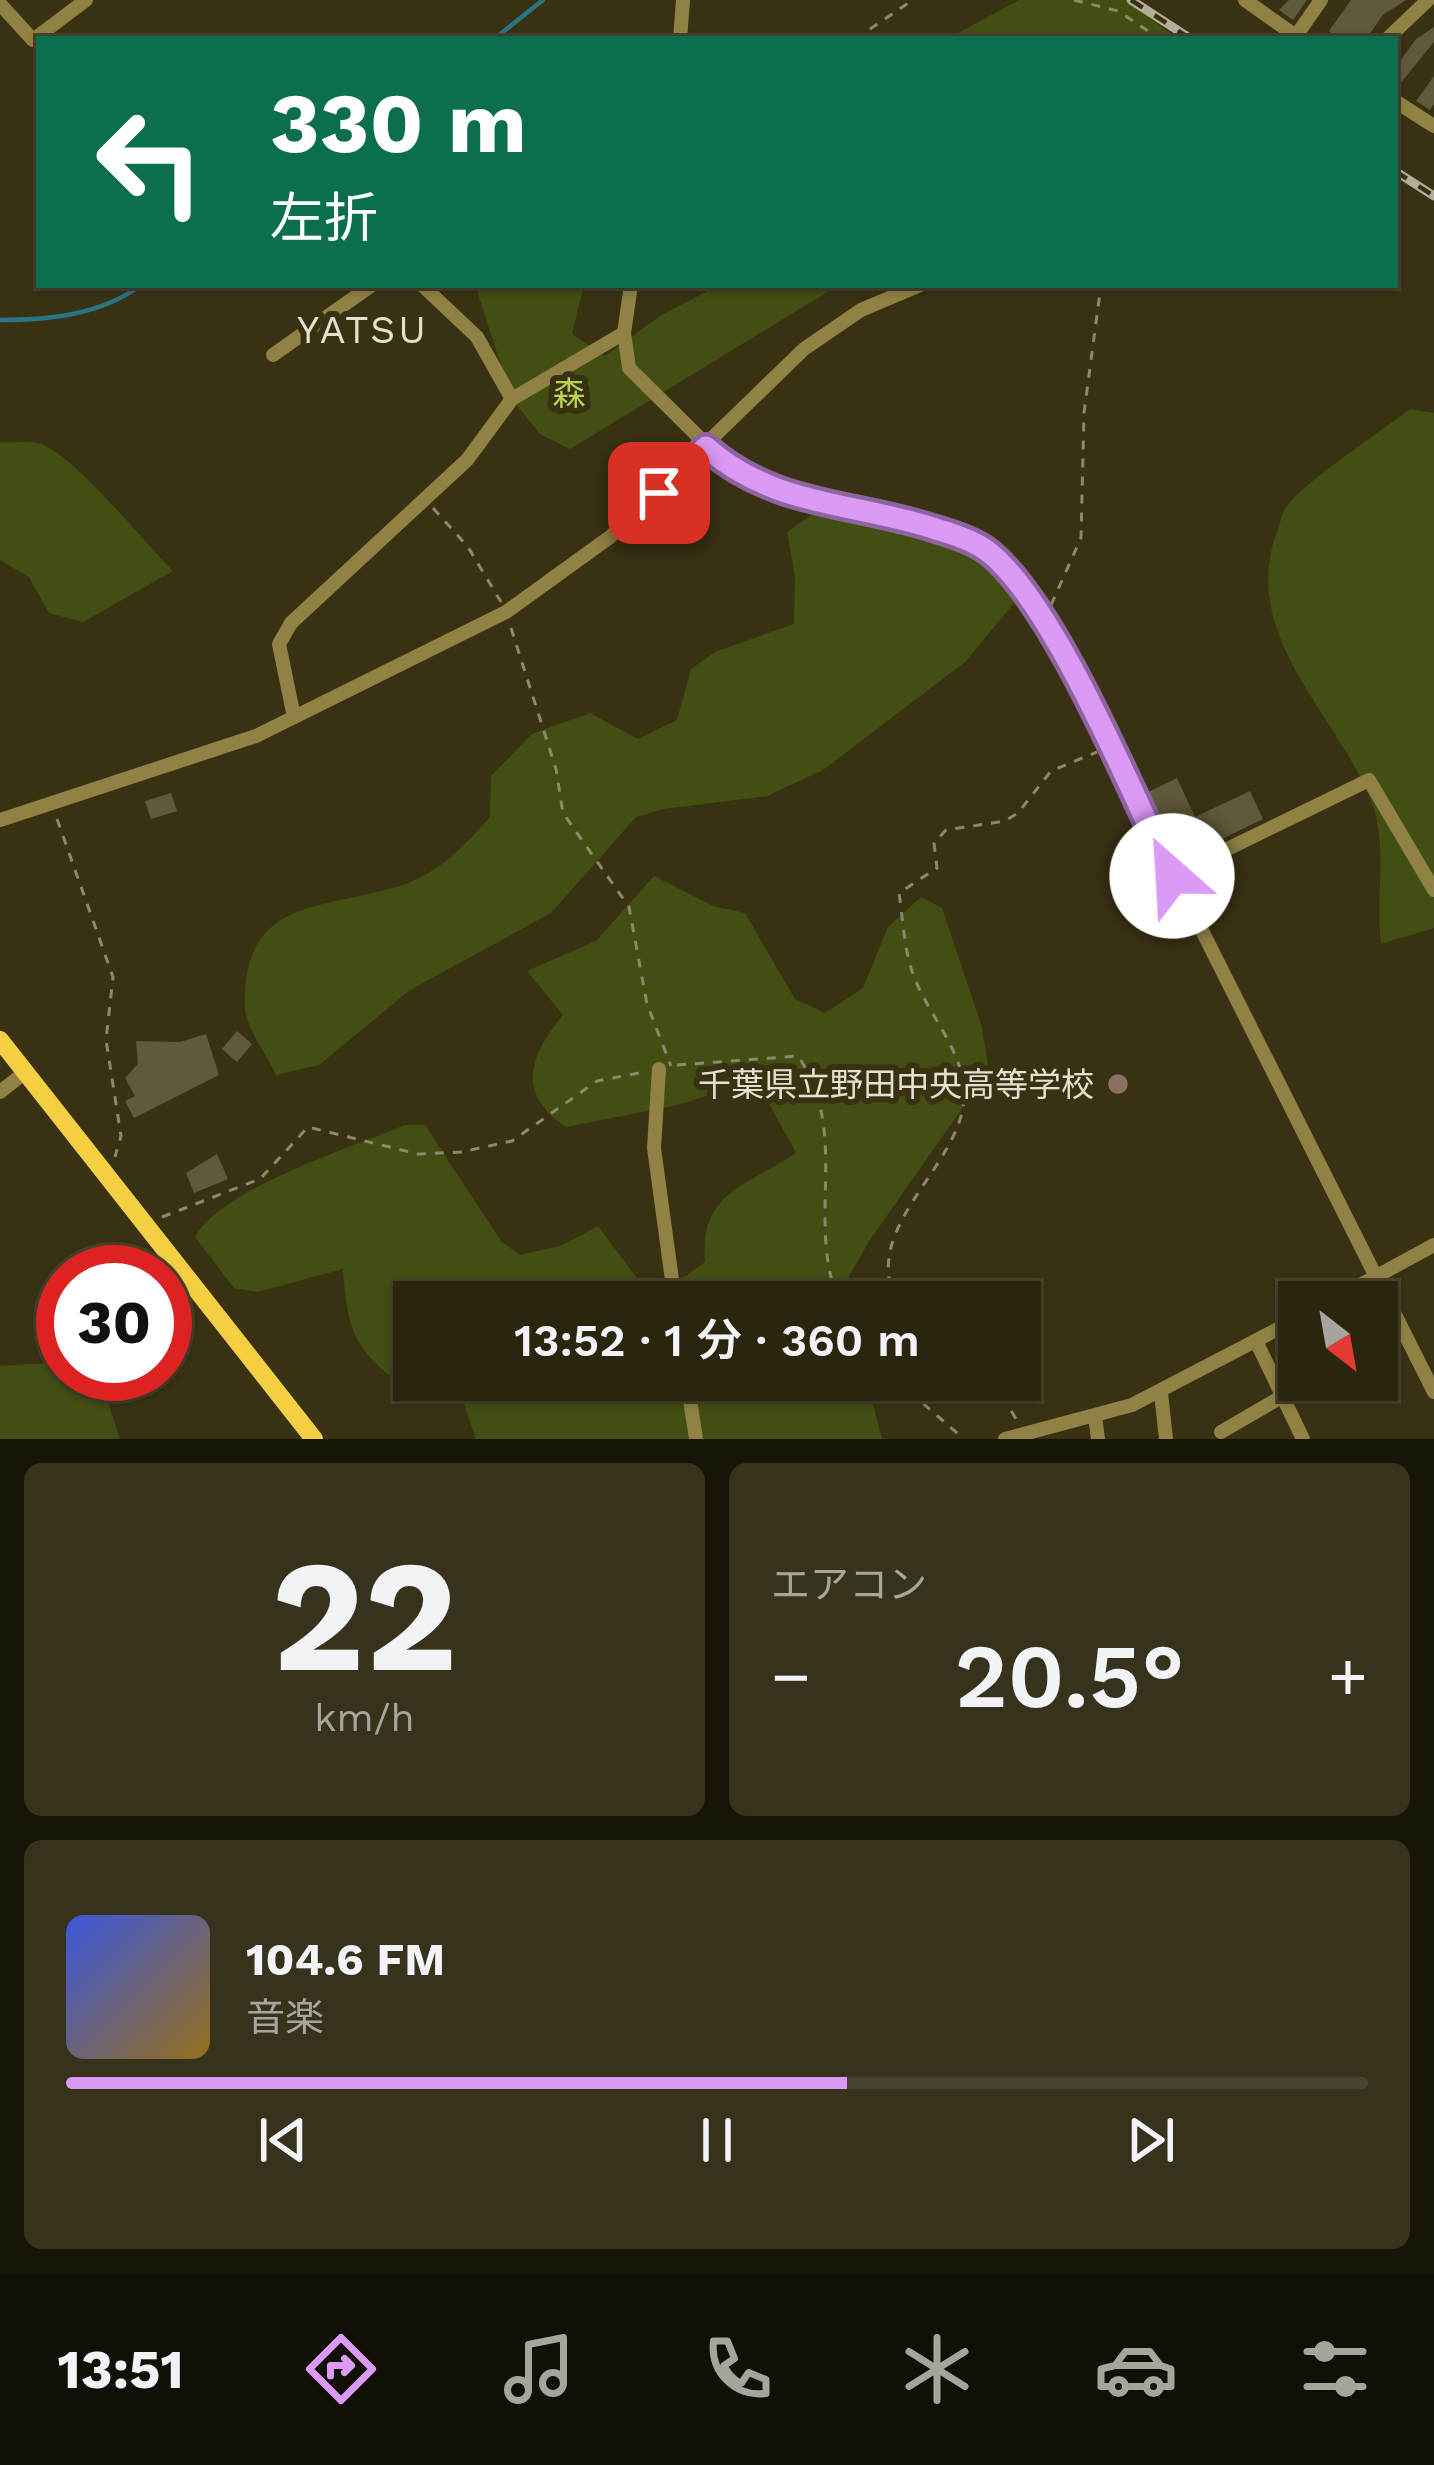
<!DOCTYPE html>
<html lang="ja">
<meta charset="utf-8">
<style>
body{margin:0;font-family:"Work Sans","Noto Sans JP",sans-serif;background:#36321c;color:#f1f3f6;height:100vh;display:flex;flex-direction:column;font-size:45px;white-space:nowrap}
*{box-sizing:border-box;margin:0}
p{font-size:39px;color:#a5a59e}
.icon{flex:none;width:66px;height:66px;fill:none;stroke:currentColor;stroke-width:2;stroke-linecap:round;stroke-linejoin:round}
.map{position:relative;height:1439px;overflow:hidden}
.details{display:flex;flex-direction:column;gap:24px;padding:24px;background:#171508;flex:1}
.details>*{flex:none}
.guide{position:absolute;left:36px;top:36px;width:1362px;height:252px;border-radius:0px;box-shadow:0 3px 9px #0004,0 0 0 3px #46432e;background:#0b6e4f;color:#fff;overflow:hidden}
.needle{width:78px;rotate:149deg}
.tools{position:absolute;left:1278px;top:1281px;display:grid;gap:24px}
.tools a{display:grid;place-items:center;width:120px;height:120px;border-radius:0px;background:#2a260e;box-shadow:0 3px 9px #0004,0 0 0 3px #46432e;font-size:60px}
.speed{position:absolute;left:36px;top:1245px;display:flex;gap:24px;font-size:60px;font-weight:700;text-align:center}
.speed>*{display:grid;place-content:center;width:156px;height:156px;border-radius:50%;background:#2a260e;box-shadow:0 3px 9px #0004,0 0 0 3px #46432e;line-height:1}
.speed .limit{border:18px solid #d22;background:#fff;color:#111}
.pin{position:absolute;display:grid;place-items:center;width:102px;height:102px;color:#fff;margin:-51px;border-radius:24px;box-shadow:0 6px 18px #0006}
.me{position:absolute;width:132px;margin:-66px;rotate:334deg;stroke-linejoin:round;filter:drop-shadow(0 0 9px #0008)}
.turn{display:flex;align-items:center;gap:42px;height:252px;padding:0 36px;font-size:54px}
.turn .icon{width:156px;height:156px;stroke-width:2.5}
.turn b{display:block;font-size:84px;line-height:102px}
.big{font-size:90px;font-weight:600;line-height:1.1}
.details .widget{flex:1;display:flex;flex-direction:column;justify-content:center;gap:18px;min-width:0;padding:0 42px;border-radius:18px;background:#36321c}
.details .dial{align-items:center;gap:0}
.dial b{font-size:156px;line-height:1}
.song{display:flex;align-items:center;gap:36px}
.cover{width:144px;height:144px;border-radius:18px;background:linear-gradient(135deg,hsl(230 70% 55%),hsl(40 70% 35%))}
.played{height:12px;border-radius:6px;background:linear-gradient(90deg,#db9af6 60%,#46432e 60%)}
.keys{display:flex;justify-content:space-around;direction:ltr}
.heat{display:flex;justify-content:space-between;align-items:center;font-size:66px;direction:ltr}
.details .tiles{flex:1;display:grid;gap:24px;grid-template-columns:1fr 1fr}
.widget:last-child{grid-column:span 2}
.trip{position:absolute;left:393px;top:1281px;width:648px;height:120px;border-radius:0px;background:#2a260e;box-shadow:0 3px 9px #0004,0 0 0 3px #46432e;font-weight:600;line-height:120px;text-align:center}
.menu{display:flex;height:192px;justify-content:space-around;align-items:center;background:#110f06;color:#a5a59e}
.menu .icon{width:84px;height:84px}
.menu .active{color:#db9af6}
.menu b{font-size:54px;color:#f1f3f6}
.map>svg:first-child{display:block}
.green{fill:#424e12}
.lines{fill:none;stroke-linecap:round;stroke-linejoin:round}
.stream{stroke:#2b7484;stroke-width:4.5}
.building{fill:#60593a}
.path{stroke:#8c876f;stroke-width:3;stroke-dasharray:9 9;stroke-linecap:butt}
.minor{stroke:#918144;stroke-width:14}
.major{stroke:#f3cf41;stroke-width:18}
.rail-casing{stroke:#b2ae99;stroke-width:9}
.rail{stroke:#383213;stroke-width:4.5;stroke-dasharray:14;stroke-linecap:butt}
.route-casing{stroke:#8e64a0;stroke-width:30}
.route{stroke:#db9af6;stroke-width:21}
.education-dot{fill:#8d6e63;stroke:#383213;stroke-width:4.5}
.labels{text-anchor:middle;stroke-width:12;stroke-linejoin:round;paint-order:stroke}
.park-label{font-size:33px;fill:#bad355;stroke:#383213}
.poi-label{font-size:33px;fill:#e4e0cf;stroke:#383213;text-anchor:end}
.quarter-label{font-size:39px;letter-spacing:3px;fill:#e4e0cf;stroke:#383213}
</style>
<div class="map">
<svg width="1434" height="1439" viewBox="0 0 1434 1439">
<rect width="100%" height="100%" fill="#383213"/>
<!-- green -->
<g class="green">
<path d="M1019,0H1126L1178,39H947Z"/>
<path d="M475,285H584L572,334L605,356L660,316L719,285H839L570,449L540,434L512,399Z"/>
<path d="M1410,409L1434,413V928L1381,944C1375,896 1389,843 1370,798C1334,711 1239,634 1277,532C1280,524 1282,512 1287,506C1303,483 1383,430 1410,409Z"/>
<path d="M0,442C12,443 26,441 38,443C70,450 145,543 173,571L83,622L49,613L29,577L0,560Z"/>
<path d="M817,511L890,530L975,541L994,552L1018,598L965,662L823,770L767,796L664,809L636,817L551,913L410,990L319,1065L276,1075C268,1056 246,1028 245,1008C241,893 329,911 405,884C441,871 465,845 490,817L491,776L532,734L590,713L638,739L677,720L691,669L715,652L794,624L795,576L787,532Z"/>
<path d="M654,876L713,906L745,913L795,999L825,1013L863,988L888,927L921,897L942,908L981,1024L989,1070L870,1240L834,1302H414V1380H859L874,1407L882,1439H476L459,1390L412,1394C357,1350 348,1340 343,1269L257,1292L234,1288L195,1237C222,1188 351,1148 405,1125H425L501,1241L520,1255L563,1245L598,1226L645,1289L686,1276L705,1262C699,1191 748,1186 796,1153L766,1098L744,1083L678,1105L566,1127C515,1093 530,1055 563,1015L527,971L596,941Z"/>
<path d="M63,1362V1374H99L120,1439H0V1366Z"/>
</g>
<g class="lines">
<!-- stream -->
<g class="stream">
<path d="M494,39L543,0"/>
<path d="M0,320C49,320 101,315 141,285"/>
</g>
</g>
<!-- building -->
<g class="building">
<path d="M1289,0H1307L1293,20L1279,10Z"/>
<path d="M1351,0H1406L1383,15L1366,39H1338L1329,31Z"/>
<path d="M1434,27V42L1395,90V68L1416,39Z"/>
<path d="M1434,76V104L1430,110L1416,101Z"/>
<path d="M1177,778L1195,817L1250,791L1263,819L1183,858L1148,792Z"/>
<path d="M171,793L177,811L151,819L145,801Z"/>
<path d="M237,1031L252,1044L237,1062L222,1049Z"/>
<path d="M206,1034L219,1075L134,1118L125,1101L135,1096L125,1078L138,1064L136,1041L180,1042Z"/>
<path d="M217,1154L228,1179L194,1193L186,1173Z"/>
</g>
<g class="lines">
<!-- path -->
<g class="path">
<path d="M1074,0L1118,11L1160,39"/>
<path d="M855,39L913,0"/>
<path d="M433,508L468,547L501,602"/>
<path d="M1051,605L1081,538L1084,413L1101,285"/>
<path d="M511,628L556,769L563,813L629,907L647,1004L671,1066"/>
<path d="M57,819L113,977L106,1040L121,1136L115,1157"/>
<path d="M677,1065L798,1056C851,1134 805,1220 839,1302"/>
<path d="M162,1217L260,1179L308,1127L418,1154L461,1152L512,1141L597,1081L644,1072"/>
<path d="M897,1302C859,1229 957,1170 964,1101C969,1057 927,1014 913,974C904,949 903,919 899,893L937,868L934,843L946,830L1005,821L1018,813L1051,771L1097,752"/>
<path d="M896,1380L964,1439"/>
<path d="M993,1380L1019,1424"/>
</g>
<!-- minor -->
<g class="minor">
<path d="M1245,0L1300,39"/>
<path d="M0,4L33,40L86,0"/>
<path d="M1296,36L1321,0"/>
<path d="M680,39L683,0"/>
<path d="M1387,39L1428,0"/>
<path d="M1395,101L1434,126"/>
<path d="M422,285L477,337L512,399"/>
<path d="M631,285L624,333L629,368L729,467L787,496L966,539C1022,569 1048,628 1077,682L1434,1392"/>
<path d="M273,355L372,285"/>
<path d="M294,717L279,644L291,623L467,460L512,399L624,333"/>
<path d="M0,820L256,736L506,612L610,537L804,349L861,310L920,285"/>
<path d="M1172,876L1369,780L1434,890"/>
<path d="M659,1069L654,1148L675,1302"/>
<path d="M0,1092L23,1074"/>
<path d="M1329,1302L1434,1245"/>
<path d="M1256,1341L1303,1439"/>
<path d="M687,1380L696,1439"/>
<path d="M1161,1393L1166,1439"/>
<path d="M1095,1416L1098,1439"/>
<path d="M1221,1432L1283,1396"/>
<path d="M1005,1439L1132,1405L1299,1318"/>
</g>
<!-- major -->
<path class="major" d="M0,1040L314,1439"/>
<defs>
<g id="rail">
<path d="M1131,0L1191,39"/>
<path d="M1395,171L1434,196"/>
</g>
</defs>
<!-- rail casing -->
<use href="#rail" class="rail-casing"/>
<!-- rail -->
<use href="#rail" class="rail"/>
</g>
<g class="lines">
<defs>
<path id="route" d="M659,493L706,447C773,507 854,502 936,529C953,534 972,540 986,550C1053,599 1133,796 1172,876"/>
</defs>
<!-- route casing -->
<use href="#route" class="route-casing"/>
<!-- route -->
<use href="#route" class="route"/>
</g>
<!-- markers -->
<circle class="education-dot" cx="1118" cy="1084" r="12"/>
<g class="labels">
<!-- park labels -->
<g class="park-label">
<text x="569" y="405">森</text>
</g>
<!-- poi labels -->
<g class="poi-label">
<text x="1094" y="1096">千葉県立野田中央高等学校</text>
</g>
<!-- quarter labels -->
<g class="quarter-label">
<text x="363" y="343">YATSU</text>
</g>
</g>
</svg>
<div class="tools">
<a><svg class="needle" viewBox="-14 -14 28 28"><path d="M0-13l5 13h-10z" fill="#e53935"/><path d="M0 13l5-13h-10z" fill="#a5a59e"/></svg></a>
</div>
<div class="speed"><div class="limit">30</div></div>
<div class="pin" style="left:659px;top:493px;background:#d93025"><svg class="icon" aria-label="arrive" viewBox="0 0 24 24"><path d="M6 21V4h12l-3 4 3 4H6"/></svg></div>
<svg class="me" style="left:1172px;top:876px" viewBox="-20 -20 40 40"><circle r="19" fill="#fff"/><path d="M0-13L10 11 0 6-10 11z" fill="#db9af6"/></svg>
<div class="trip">13:52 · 1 分 · 360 m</div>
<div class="guide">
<div class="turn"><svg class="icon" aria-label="left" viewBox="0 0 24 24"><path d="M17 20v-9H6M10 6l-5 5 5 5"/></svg><div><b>330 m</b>左折</div></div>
</div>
</div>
<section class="details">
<div class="tiles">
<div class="widget dial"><b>22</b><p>km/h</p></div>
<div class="widget"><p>エアコン</p>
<div class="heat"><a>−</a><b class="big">20.5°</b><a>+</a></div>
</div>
<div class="widget">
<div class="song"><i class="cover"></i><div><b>104.6 FM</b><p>音楽</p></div></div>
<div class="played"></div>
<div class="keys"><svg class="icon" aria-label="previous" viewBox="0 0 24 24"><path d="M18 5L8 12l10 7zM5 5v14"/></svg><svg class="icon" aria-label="pause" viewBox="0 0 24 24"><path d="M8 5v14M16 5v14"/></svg><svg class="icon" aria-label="next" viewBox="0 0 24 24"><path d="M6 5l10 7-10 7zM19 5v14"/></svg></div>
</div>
</div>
</section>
<nav class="menu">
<b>13:51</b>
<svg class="icon active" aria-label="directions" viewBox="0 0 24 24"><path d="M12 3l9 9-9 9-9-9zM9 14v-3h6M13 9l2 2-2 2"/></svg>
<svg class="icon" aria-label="music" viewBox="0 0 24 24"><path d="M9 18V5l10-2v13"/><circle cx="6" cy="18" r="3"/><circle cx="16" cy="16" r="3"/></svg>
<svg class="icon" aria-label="phone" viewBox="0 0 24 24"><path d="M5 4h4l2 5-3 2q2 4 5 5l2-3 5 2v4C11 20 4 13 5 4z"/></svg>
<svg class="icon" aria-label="climate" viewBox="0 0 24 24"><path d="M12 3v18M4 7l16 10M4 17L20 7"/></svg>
<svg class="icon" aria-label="car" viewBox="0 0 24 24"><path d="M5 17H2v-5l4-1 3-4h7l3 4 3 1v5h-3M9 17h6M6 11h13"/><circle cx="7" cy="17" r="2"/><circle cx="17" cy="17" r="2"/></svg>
<svg class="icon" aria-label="filters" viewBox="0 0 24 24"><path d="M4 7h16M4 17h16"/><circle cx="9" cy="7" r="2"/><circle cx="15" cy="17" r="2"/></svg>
</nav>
